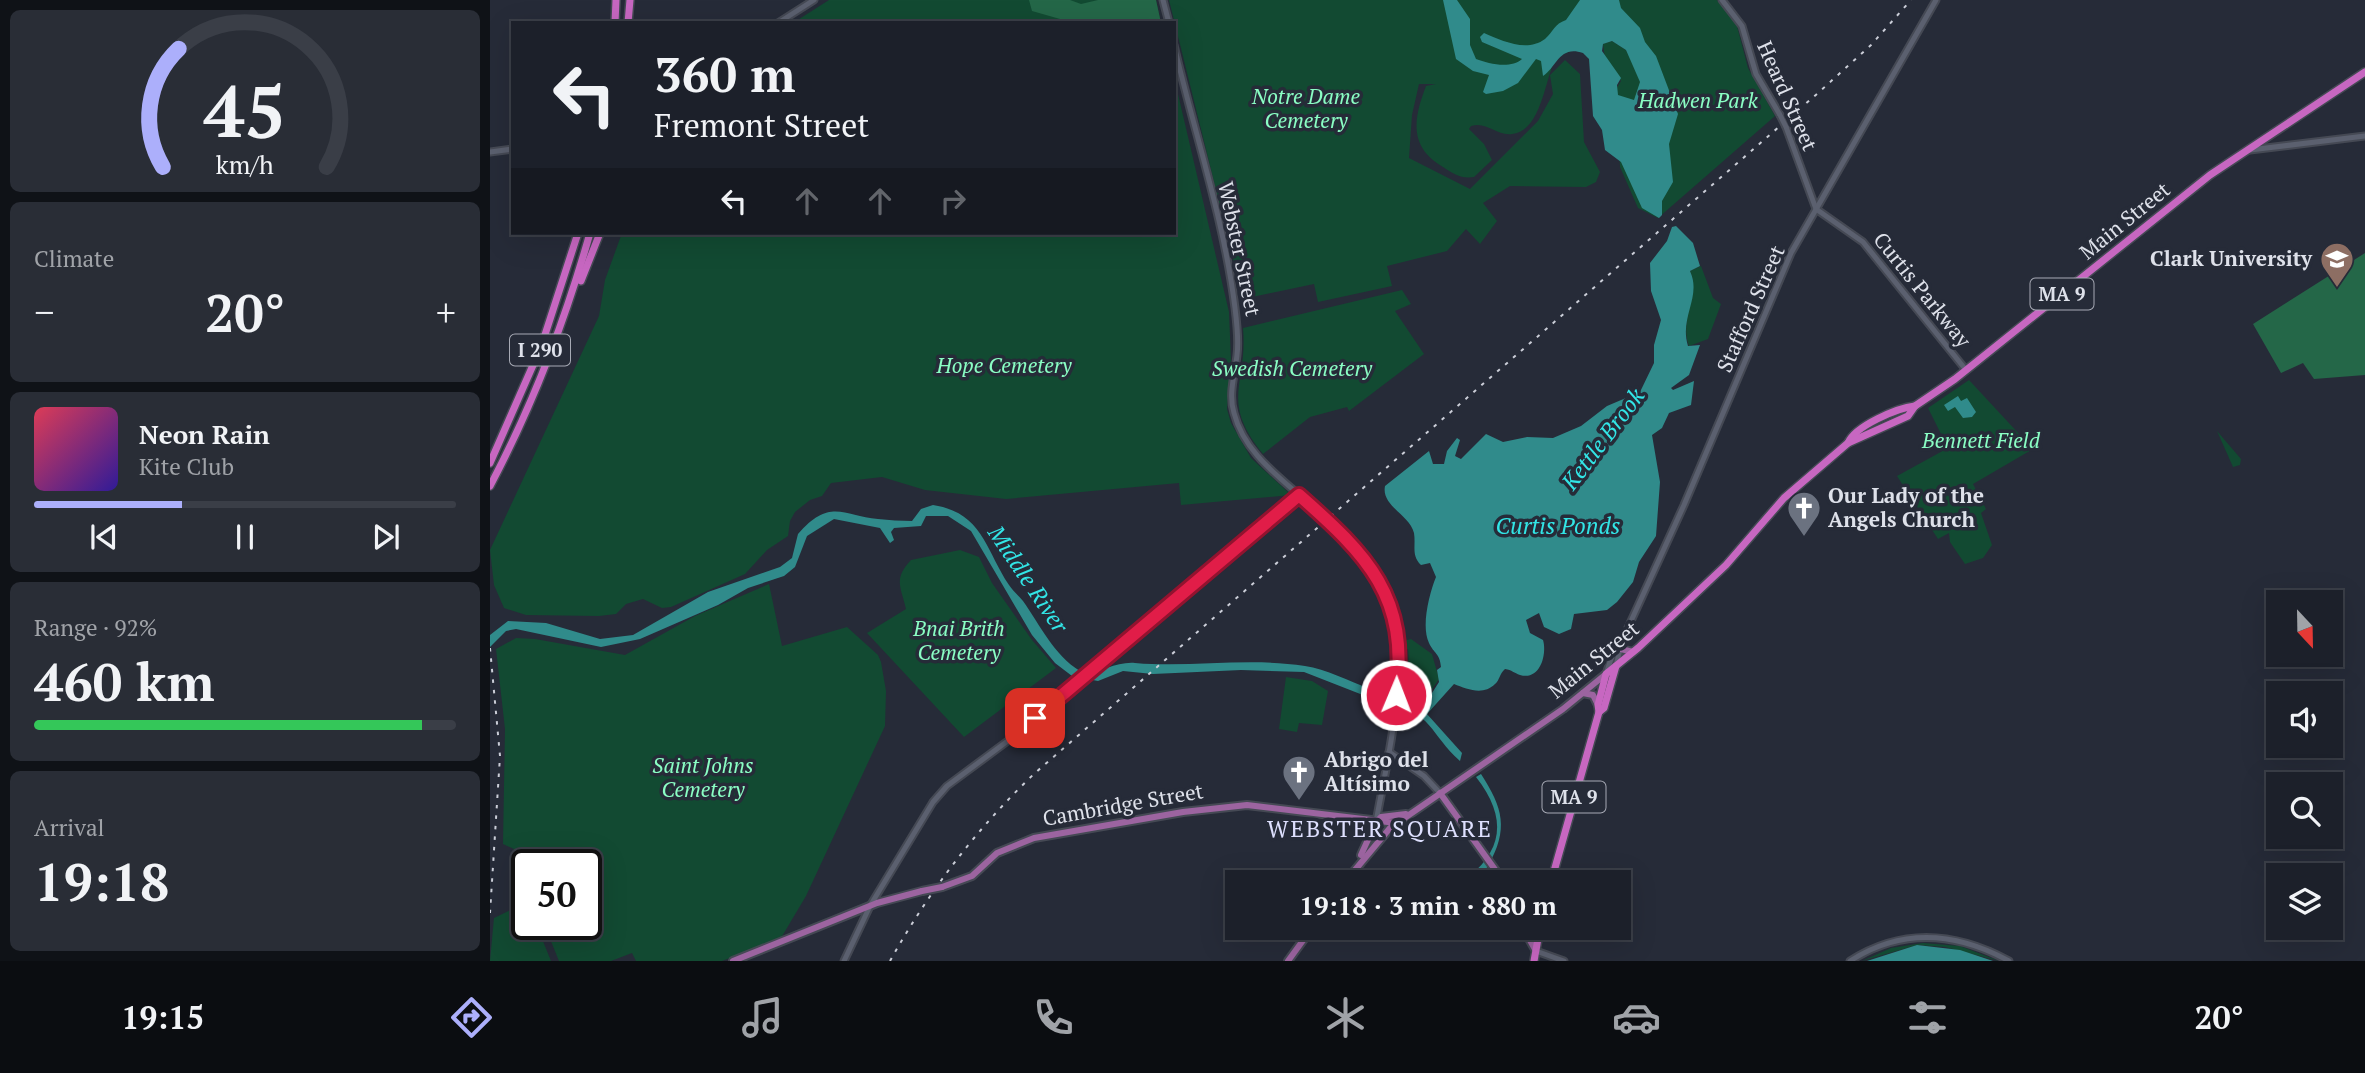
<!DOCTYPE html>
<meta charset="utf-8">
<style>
body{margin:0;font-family:"PT Serif",serif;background:#292d36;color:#f1f3f6;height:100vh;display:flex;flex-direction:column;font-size:26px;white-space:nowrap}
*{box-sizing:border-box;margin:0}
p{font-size:23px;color:#a0a3a8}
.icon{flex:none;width:38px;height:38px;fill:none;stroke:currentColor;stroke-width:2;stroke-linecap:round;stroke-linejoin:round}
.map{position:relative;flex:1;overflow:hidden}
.details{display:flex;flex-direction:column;gap:10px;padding:10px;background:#0f1217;width:490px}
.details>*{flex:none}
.hud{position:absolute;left:21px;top:21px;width:665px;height:214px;border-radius:0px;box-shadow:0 7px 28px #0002,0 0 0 2px #3a3e47;background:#1c202a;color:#f1f3f6;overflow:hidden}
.needle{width:46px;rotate:158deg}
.controls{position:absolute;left:1776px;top:590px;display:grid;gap:14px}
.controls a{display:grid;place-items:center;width:77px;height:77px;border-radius:0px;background:#1c202a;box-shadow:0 7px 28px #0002,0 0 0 2px #3a3e47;font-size:35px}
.speed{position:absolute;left:21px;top:849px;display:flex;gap:14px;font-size:35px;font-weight:700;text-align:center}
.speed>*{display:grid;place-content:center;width:91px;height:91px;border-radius:50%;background:#1c202a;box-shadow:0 7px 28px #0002,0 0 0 2px #3a3e47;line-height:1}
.speed .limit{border:4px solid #111;border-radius:10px;background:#fff;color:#111}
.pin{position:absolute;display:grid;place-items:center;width:60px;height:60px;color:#fff;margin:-30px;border-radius:14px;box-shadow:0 4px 10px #0006}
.me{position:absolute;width:77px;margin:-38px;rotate:1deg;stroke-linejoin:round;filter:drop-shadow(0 0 5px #0008)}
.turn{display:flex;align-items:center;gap:24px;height:147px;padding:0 28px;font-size:32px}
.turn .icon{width:91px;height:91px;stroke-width:2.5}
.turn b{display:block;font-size:49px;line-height:60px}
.lanes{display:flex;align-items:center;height:66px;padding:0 28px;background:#0003;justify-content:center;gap:35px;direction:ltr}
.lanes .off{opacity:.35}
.big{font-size:52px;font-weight:700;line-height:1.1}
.details .card{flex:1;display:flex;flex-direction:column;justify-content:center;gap:10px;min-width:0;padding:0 24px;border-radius:10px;background:#292d36}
.details .dial{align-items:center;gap:0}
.dial svg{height:182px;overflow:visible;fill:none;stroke:#3a3e47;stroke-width:7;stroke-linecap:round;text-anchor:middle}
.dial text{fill:#f1f3f6;stroke:none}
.song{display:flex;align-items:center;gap:21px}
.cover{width:84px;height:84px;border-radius:10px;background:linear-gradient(135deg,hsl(350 70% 55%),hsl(250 70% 35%))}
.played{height:7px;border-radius:4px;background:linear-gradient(90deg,#acaffb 35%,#3a3e47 35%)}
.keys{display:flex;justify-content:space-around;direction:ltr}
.heat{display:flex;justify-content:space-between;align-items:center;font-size:38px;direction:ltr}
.charge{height:10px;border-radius:5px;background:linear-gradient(90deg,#34c759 92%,#3a3e47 0)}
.trip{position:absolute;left:735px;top:870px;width:406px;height:70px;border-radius:0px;background:#1c202a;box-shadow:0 7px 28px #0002,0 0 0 2px #3a3e47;font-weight:700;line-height:70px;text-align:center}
.tabs{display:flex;height:112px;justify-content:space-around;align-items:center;background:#0b0d11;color:#a0a3a8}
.tabs .icon{width:49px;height:49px}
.tabs .active{color:#acaffb}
.tabs b{font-size:32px;color:#f1f3f6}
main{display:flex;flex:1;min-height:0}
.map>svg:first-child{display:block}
.green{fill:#124a32}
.forest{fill:#246748}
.water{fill:#308b8b;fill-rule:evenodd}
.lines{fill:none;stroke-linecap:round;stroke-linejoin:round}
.secondary-casing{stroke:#454954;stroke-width:9}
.primary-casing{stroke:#454954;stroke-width:10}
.highway-casing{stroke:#454954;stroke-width:10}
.secondary{stroke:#5b606f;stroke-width:5}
.primary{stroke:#9c64a0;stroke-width:6}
.highway{stroke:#c767c1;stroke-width:7}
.rail{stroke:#cbced8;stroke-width:2;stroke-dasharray:3.5 7;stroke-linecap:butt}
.secondary-bridge-casing{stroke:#454954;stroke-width:9;stroke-linecap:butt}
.primary-bridge-casing{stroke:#454954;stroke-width:10;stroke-linecap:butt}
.secondary-bridge{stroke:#5b606f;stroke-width:5}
.primary-bridge{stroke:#9c64a0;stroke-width:6}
.route-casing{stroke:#92132f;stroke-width:18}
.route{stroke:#e11d48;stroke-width:12}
.labels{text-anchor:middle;stroke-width:7;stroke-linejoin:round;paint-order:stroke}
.shield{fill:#262b38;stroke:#a7aab5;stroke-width:2}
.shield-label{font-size:19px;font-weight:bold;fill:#dee1ea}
.street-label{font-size:21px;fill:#dee1ea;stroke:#262b38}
.park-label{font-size:21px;font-style:italic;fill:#8afec4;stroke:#262b38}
.poi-label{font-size:21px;font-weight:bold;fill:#dee1ea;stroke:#262b38;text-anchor:start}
.water-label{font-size:23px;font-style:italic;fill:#32e5e6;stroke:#262b38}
.neighbourhood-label{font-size:23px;letter-spacing:2px;fill:#dee0fe;stroke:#262b38}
</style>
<main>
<section class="details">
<div class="card dial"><svg viewBox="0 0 100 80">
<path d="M14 69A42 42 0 1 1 86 69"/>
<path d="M14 69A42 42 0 0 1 21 17" stroke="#acaffb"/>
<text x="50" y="56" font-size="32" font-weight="700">45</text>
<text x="50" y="72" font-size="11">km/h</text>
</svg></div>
<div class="card"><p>Climate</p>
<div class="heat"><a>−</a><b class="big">20°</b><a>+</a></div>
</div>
<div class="card">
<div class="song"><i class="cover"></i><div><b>Neon Rain</b><p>Kite Club</p></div></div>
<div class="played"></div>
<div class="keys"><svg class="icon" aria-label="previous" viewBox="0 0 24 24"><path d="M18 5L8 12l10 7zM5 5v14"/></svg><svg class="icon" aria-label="pause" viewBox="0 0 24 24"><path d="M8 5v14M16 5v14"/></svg><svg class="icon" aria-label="next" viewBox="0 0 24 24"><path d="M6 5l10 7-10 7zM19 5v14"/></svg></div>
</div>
<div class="card"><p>Range · 92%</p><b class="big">460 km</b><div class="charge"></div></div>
<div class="card"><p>Arrival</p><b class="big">19:18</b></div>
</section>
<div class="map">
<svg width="1875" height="961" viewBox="0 0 1875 961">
<rect width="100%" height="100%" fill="#262b38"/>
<!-- green -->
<g class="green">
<path d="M339,0H666L671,23H303Z"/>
<path d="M679,0H1227L1247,26L1258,68L1285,116L1168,218L1148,208L1130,167L1126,89L1131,81L1115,58L1113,44L1122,41L1136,50L1139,57L1132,39L1098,45L1067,56C1055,74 1053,131 1022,134C1006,136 997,121 981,126L979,129L994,144L1002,160L984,177C971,179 964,174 953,167C919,147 923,120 936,86L946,84H929L922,115L919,158L980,189L1048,121L1063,94L1060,75L1075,60L1090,74L1094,142L1110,172L1106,182L1096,187L1020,186L993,203L1007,221L990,244L976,229L957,251L897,266L902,286L828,302L824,284L753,299Z"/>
<path d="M684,77L739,312L741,361L737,409L741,423L761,458L801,495L691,505L689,483L516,499L435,490L392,477L341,483L332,496L320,500L305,512L300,521L298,536L277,550L255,574L181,607L172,608L153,599L136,604L126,614L109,616L36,615L14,608L4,585L0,550L109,316L115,280L132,233H684Z"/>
<path d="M1211,266L1223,298L1231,304L1218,339L1199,346C1189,320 1210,293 1200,271Z"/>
<path d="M912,290L921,304L905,311L934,354L859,411L857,407L820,417L773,454C729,400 758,385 753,328Z"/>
<path d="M1479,380L1543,449L1483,484L1496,509L1491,513L1502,545L1493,558L1475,564L1460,542L1459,533L1448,539L1407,476L1458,448L1438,408Z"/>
<path d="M1727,431L1751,459L1750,465L1743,467Z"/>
<path d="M470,550L489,557L502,583L542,640L566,668L474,737L377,633L416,609C411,587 403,579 421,560Z"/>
<path d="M279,584L292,646L357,627L388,655L391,662L396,691L395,726L316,896L291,938L232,961H146L142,953L121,961H69L54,924H96V864H37V882L24,849L13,844L15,729L6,649L26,638L45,639L135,655L205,616Z"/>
<path d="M921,639L942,654L949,679L932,704L912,696C916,679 920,667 918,649H914L913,641Z"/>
<path d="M796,677L822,681L838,691L832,725L809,723L807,732L789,729Z"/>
<path d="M37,902V924H46L61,961H0L4,918Z"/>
<path d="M1433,943L1470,946L1509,961L1455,947L1427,945L1372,961L1401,948Z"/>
</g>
<!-- forest -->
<g class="forest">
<path d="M539,0H580L591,4L608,0H666L671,23H584L542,11Z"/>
<path d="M1875,253V375L1824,379L1813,363L1791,373L1763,324Z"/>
</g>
<!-- water -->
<g class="water">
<path d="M953,0H967L980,19V45L986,59C999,64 1021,69 1032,59L992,42L990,37L994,33C1011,40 1036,53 1055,39C1064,31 1064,24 1076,20L1090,0H1129L1131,8L1150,28L1155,42L1166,56L1188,114L1179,144L1183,182L1172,201V215L1169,218L1152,208L1131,162L1115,150L1112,130L1103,116L1099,59L1093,53C1069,45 1067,67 1053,76L1051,61L1046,59L1028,83L1013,91L996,94L993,92L999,75L983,71L966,59ZM1122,41L1136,50L1150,82L1144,100L1128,95L1127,85L1131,78L1112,51L1113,44Z"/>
<path d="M1186,226L1203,243L1210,266L1200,271C1212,297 1189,317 1198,346L1210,345L1199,375L1181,388L1183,390L1204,381L1201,405L1179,413L1172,428L1162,435L1170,482L1166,536L1149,562L1143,582L1127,602L1117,610L1084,614L1081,629L1069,634L1054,627L1049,613L1036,620L1040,633L1053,640C1057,653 1051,681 1030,675C1024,673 1022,670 1015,669C1009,674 1010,680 1005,684C993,696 977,689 964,684L937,714L972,753L970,761C940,734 942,712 897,703L899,695L935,704L949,682L947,670L951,667C950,653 944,654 939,643C931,627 939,594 946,577L940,563L931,565C921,555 926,546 924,533C920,515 891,506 895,486L939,451L943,464H954L957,451L967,438L970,440L965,456L971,459L996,434L1013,442L1037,437L1063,438L1091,426L1117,406L1150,392L1164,363V345L1171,320L1161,291L1160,263L1177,241L1182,227Z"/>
<path d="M1468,396L1471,401L1477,398L1486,412L1482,417L1473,418L1465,407L1458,411L1454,405Z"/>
<path d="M443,505C493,513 495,549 519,585C523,591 529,596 533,601C550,625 564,655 590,671C602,678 624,661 645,663C701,668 758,657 815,666C836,669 859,681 880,689L878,697L814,672L751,670L663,674L633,671L608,681L582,676L565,663L542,635L481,531L458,516H436L431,526L404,528L401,532L404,540L400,543L390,528L344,519L317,536L305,567L294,576L258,588L228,605L150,639L111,647L26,629L16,631L0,647V635L18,621L56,623L110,639L143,635L218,592L290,567L302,558L308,534C340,497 354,516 388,519C399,520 411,521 422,521L431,509Z"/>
<path d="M991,774C1013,808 1019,829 998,866C991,877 984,882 972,882C1014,852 1018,818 986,777Z"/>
<path d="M1427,945L1470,950L1503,961H1377Z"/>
</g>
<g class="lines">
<defs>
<g id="secondary">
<path d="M673,0L679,23"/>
<path d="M1232,0L1252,26L1266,74L1290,115"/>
<path d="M288,23L324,0"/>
<path d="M684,45C704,132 734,219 745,308C747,324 749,340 747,355C745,374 738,394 744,413C754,452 788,476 816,501C841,524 873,548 889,578C927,645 899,749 886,822"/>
<path d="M1296,127L1326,209L1373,242L1476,370"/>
<path d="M1760,150L1875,136"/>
<path d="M0,152L23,149"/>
<path d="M1126,666L1131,645"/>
<path d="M1116,674L1125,647L1131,643L1194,505L1301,253L1446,0"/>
<path d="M899,752L934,776L950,793"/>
<path d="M1046,951L1074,961"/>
<path d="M354,961L380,906L443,802L457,786L519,740L809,495"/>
<path d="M1360,961C1413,927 1466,932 1519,961"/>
</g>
<g id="primary">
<path d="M1131,649L1143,652"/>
<path d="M1093,693L1103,695L1108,705"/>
<path d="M950,793L1014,882"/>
<path d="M887,821L891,817L916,814"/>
<path d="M871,855L886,822"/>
<path d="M855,882L900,828L1073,709L1116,674"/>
<path d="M452,887L482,876L507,853L544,838L693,812L757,805L906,823"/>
<path d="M1033,928L1046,951"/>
<path d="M243,961L387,903L432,891"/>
<path d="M798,961L822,928"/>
</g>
<g id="highway">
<path d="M125,23L126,0"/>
<path d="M138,23L140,0"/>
<path d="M91,281L110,233"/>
<path d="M1358,443C1365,426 1407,408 1425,406"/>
<path d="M0,463L51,347L88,233"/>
<path d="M0,486C43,405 75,321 100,233"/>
<path d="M1109,712L1108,705L1116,674L1148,648L1236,565L1294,498L1358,443L1418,416L1425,406L1465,379L1720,175L1875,72"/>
<path d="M1061,882L1109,712L1114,708L1126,666"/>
<path d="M1044,961L1050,928"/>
</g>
</defs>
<!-- secondary casing -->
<use href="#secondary" class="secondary-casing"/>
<!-- primary casing -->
<use href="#primary" class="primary-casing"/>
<!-- highway casing -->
<use href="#highway" class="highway-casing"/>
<!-- secondary -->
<use href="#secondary" class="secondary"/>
<!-- primary -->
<use href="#primary" class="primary"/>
<!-- highway -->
<use href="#highway" class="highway"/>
<!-- rail -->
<g class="rail">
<path d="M0,648L10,756L0,913"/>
<path d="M400,961C439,891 487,828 545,773L1328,93L1381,45L1421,0"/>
</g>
<defs>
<path id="secondary-bridge" d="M1290,115L1296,127"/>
<path id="primary-bridge" d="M432,891L452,887"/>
</defs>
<!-- secondary-bridge casing -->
<use href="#secondary-bridge" class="secondary-bridge-casing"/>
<!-- primary-bridge casing -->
<use href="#primary-bridge" class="primary-bridge-casing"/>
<!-- secondary-bridge -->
<use href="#secondary-bridge" class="secondary-bridge"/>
<!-- primary-bridge -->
<use href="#primary-bridge" class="primary-bridge"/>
</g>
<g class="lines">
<defs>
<path id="route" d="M545,718L809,495C877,555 920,597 906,695"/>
</defs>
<!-- route casing -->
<use href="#route" class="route-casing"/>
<!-- route -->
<use href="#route" class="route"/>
</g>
<!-- icons -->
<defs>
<symbol id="university-pin" viewBox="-11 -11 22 30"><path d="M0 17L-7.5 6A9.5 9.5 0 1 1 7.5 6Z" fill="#8d6e63" stroke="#262b38"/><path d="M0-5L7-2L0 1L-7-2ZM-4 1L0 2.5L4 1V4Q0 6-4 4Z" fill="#fff"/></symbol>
<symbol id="church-pin" viewBox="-11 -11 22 30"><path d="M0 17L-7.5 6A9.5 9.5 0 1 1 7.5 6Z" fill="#6b7280" stroke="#262b38"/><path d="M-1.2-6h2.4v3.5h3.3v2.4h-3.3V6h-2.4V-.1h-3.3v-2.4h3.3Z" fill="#fff"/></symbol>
</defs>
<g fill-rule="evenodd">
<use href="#university-pin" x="1828" y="240" width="38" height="52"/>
<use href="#church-pin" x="1295" y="489" width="38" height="52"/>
<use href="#church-pin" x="790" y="753" width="38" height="52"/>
</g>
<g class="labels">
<!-- shield labels -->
<g class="shield">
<rect x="1540.5" y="278.5" width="63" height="31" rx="5"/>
<rect x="20" y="334.5" width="60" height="31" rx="5"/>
<rect x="1052.5" y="781.5" width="63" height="31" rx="5"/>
</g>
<g class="shield-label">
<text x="1572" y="301">MA 9</text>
<text x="50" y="357">I 290</text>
<text x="1084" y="804">MA 9</text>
</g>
<!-- street labels -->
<g class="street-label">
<text transform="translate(1297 96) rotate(66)" y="7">Heard Street</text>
<text transform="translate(1635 221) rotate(-39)" y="7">Main Street</text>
<text transform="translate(749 249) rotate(78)" y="7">Webster Street</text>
<text transform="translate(1432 290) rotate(51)" y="7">Curtis Parkway</text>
<text transform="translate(1261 309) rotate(-66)" y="7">Stafford Street</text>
<text transform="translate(1104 660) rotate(-39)" y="7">Main Street</text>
<text transform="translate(633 805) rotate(-10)" y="7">Cambridge Street</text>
</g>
<!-- park labels -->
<g class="park-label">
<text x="816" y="104">Notre Dame<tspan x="816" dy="24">Cemetery</tspan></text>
<text x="1208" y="108">Hadwen Park</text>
<text x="514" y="373">Hope Cemetery</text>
<text x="802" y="376">Swedish Cemetery</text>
<text x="1491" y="448">Bennett Field</text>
<text x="469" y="636">Bnai Brith<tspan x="469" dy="24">Cemetery</tspan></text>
<text x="213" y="773">Saint Johns<tspan x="213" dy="24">Cemetery</tspan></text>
</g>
<!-- poi labels -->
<g class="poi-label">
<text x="1822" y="266" text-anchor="end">Clark University</text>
<text x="1338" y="503">Our Lady of the<tspan x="1338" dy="24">Angels Church</tspan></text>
<text x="834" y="767">Abrigo del<tspan x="834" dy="24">Altísimo</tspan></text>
</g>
<!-- water labels -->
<g class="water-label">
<text transform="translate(1113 439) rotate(-53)" y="8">Kettle Brook</text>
<text x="1068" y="534">Curtis Ponds</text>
<text transform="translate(538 579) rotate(56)" y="8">Middle River</text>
</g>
<!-- neighbourhood labels -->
<g class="neighbourhood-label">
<text x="890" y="837">WEBSTER SQUARE</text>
</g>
</g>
</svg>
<div class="controls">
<a><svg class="needle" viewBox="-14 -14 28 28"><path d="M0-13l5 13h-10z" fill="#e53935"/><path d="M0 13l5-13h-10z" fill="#a0a3a8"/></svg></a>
<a><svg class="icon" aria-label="sound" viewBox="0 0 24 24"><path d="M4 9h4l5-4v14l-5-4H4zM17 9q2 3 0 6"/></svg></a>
<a><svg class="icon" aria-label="search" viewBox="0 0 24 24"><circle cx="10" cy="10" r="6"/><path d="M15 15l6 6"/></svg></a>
<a><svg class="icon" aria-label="layers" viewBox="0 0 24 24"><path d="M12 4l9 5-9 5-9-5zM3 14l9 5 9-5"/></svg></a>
</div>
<div class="speed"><div class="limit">50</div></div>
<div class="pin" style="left:545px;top:718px;background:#d93025"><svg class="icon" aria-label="arrive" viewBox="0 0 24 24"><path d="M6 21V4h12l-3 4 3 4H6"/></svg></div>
<svg class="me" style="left:906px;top:695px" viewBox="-20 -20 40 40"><circle r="17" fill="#e11d48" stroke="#fff" stroke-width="3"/><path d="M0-11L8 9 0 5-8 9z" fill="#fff"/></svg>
<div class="trip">19:18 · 3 min · 880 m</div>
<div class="hud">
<div class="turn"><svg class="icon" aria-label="left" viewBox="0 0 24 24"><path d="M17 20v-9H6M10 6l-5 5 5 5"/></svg><div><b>360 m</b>Fremont Street</div></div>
<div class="lanes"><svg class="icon" aria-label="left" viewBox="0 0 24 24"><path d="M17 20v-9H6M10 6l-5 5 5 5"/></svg><svg class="icon off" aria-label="ahead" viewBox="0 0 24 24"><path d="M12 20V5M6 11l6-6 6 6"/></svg><svg class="icon off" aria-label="ahead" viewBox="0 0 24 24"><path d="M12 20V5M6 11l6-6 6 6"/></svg><svg class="icon off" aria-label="right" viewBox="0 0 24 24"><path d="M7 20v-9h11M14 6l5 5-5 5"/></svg></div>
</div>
</div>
</main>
<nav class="tabs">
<b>19:15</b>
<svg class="icon active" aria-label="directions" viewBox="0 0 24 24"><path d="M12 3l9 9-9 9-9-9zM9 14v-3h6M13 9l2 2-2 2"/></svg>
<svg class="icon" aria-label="music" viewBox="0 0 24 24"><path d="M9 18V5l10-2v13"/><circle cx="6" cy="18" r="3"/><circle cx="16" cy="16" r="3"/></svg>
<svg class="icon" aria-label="phone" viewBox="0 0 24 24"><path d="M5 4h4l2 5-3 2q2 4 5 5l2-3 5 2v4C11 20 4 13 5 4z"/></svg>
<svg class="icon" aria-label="climate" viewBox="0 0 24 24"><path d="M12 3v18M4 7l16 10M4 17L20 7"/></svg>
<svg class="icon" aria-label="car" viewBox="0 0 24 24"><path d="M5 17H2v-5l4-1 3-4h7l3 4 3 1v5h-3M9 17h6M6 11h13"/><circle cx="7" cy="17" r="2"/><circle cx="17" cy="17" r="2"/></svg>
<svg class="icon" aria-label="filters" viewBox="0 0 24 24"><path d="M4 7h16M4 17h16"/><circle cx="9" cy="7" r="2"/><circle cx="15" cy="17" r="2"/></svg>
<b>20°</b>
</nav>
